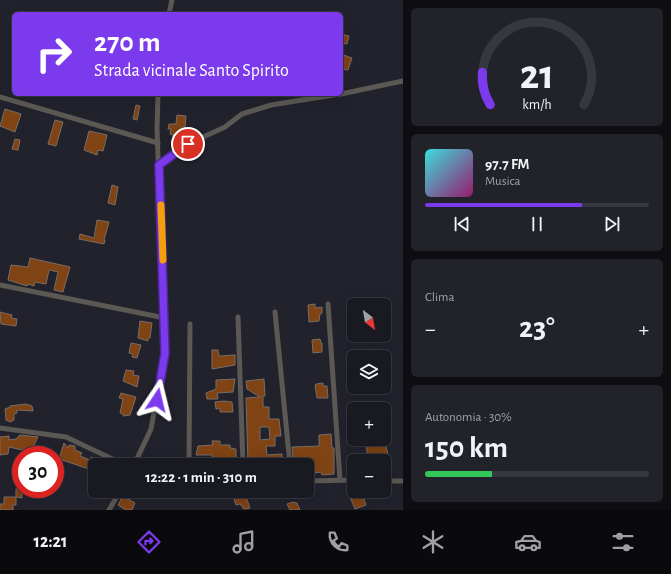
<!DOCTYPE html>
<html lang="it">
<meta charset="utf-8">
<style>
body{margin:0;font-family:"Alegreya Sans",sans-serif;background:#22232a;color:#f1f3f6;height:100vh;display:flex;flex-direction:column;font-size:15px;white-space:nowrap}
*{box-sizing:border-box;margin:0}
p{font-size:13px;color:#9fa1a5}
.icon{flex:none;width:22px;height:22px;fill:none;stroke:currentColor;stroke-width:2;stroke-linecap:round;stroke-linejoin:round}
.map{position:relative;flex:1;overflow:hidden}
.panel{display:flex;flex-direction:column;gap:8px;padding:8px;background:#0e0e12;width:268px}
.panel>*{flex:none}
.banner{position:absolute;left:12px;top:12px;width:331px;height:84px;border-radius:6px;box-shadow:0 4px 16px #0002,0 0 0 1px #37383f;background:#7c3aed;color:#fff;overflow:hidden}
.needle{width:26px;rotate:149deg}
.tools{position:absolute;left:347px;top:298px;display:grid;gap:8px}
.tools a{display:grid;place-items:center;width:44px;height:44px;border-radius:6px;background:#191a21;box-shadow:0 4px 16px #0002,0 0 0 1px #37383f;font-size:20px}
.speed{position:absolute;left:12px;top:446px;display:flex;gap:8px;font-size:20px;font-weight:700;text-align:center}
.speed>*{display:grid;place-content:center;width:52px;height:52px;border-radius:50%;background:#191a21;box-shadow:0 4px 16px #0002,0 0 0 1px #37383f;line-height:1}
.speed .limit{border:6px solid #d22;background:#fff;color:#111}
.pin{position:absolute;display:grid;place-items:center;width:34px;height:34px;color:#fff;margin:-17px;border:2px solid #fff;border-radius:50%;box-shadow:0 1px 4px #0007}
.me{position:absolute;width:44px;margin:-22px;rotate:10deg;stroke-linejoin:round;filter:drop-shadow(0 0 3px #0008)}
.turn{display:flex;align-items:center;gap:14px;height:84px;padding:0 16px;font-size:18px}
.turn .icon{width:52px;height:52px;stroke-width:2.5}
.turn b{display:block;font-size:28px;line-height:34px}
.big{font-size:30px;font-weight:600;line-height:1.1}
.panel .tile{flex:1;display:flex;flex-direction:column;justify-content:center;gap:6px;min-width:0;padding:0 14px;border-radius:6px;background:#22232a}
.panel .dial{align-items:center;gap:0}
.dial svg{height:104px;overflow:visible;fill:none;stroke:#37383f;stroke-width:7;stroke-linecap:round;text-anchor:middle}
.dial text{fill:#f1f3f6;stroke:none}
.song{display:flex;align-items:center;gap:12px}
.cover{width:48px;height:48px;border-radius:6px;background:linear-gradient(135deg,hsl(180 70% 55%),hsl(320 70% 35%))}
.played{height:4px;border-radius:2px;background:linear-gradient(90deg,#7c3aed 70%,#37383f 70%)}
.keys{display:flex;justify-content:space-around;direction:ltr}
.heat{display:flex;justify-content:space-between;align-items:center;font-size:22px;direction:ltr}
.charge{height:6px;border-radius:3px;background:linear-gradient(90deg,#34c759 30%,#37383f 0)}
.trip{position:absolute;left:88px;top:458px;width:226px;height:40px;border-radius:6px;background:#191a21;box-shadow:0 4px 16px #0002,0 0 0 1px #37383f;font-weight:600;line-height:40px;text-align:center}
.dock{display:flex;height:64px;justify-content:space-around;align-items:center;background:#0a0a0d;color:#9fa1a5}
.dock .icon{width:28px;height:28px}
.dock .current{color:#7c3aed}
.dock b{font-size:18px;color:#f1f3f6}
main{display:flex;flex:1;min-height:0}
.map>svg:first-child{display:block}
.building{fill:#7f4314;stroke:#796d66;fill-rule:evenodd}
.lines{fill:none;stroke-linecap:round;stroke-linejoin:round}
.street{stroke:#5c5854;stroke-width:5}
.route-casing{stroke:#51269a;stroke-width:10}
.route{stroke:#7c3aed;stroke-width:7}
.slow{stroke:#f59e0b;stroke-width:7}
</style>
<main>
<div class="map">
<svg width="403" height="510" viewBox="0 0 403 510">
<rect width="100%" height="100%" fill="#21222c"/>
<!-- building -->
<g class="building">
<path d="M341,34L349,36L347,44L341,43Z"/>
<path d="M341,54L352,58L348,70L341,69Z"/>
<path d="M136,105L140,106L137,120L133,119Z"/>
<path d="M5,109L21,114L15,132L0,126Z"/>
<path d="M177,115L186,116L185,127H181L180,137L173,136V135L170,134L171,129H168L169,124H176Z"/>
<path d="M55,120L63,122L56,146L48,144Z"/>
<path d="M89,131L107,135L103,151L98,150L97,155L84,150Z"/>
<path d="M15,139L20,140L18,150L12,149Z"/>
<path d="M112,185L118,187L115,205L108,203Z"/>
<path d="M97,220L109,222L104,240H105L104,244L79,239L80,234L94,238Z"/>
<path d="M30,258L70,267L63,292L54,290L58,272L49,270L46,284L35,282L34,286L28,284L27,286L8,280L11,265L28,267Z"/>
<path d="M315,304V308L322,307V313L320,314L319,321L309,322L308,305Z"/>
<path d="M0,312L12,315L11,318L17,319L16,326L1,324Z"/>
<path d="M140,321L152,323L150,338H148V341L138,338Z"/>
<path d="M320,339L321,343H322V352L313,353L312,340Z"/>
<path d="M131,343L141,345L137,358L132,357L133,354L129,353Z"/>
<path d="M212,350H218L219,356L235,355V365L212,369Z"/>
<path d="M126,370L134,371L133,375L139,376L137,387L123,381Z"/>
<path d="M235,379L233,392L217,393L218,399H207L206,393L216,389V380Z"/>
<path d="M264,379L265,396H263V407H269V419H279L281,436H275V446H266L267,455L282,454L283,465H266V462L248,464L246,398L260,397L247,389L246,381ZM260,427H269L270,439L260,440Z"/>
<path d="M323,383V386H327L328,398H317L315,386L316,384Z"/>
<path d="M121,393L136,397L130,415L123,416L124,415L120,413L123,399L119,398Z"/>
<path d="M224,401L232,402L233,412H220V408L216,409L215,402Z"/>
<path d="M26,404L32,406L33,411L17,410V413L14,414V420L10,422L6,420L5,409L10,407V406Z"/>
<path d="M331,434L332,448H334V474L322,475L321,472L307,474V465H294L292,447L319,446V435Z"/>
<path d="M20,435L38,437L33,447L27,451L9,447L8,454L0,455V437L9,436V440L16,439Z"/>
<path d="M212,441H220V445H230V448L236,449V465H213L212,455H196L198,446L213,445Z"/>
<path d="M64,443L68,448L69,445L75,446V450L82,453L80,456L90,460L91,457L109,465H95V471L59,459Z"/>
<path d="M366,446H386L388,455L382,457V461H373L371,457H368Z"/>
<path d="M16,489H22V498L16,497Z"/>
<path d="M354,490L361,491L366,505L355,509L348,492Z"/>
<path d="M237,491H244L250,508L244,509L240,504L236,505L232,493Z"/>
<path d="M123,496L135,503L132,510H126L118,505Z"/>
<path d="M4,497H16V505H13V510H0V504H4Z"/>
<path d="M293,502L297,503L300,510H290L287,504Z"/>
</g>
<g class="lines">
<!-- street -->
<g class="street">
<path d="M169,14L172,0"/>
<path d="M341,94L403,81"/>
<path d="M0,97L158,143"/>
<path d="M159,165L188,144L225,127L242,114L271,105L340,94"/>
<path d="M0,285L165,318"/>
<path d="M328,304L340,480"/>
<path d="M275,312L290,465"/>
<path d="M238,317L243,465"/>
<path d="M0,428L66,437L125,465"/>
<path d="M134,465L151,429L165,353L157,129L158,94"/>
<path d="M189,465L190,324"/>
<path d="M307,481L354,480"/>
<path d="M384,481H403"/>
<path d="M109,510L120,491"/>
</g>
</g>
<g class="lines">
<defs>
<path id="route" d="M157,400L165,353L159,165L188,144"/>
</defs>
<!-- route casing -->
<use href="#route" class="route-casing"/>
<!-- route -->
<use href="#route" class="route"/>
<!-- slow -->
<path class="slow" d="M161,205L163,260"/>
</g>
</svg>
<div class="tools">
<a><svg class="needle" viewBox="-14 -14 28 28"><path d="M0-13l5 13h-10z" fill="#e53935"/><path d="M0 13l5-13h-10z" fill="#9fa1a5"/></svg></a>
<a><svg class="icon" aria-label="layers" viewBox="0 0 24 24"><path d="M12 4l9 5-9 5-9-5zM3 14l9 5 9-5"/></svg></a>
<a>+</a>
<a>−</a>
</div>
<div class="speed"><div class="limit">30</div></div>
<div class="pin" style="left:188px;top:144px;background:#d93025"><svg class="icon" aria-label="arrive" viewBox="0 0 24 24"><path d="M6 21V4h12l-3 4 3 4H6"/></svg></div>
<svg class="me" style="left:157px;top:400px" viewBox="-20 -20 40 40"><path d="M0-17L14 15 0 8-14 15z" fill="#7c3aed" stroke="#fff" stroke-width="4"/></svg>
<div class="trip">12:22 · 1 min · 310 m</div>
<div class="banner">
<div class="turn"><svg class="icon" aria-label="right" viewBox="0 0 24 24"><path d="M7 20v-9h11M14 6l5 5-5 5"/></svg><div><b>270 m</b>Strada vicinale Santo Spirito</div></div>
</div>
</div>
<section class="panel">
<div class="tile dial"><svg viewBox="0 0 100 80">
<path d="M14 69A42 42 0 1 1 86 69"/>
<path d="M14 69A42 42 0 0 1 8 44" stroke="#7c3aed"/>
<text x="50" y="56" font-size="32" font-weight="700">21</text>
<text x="50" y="72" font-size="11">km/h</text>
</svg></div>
<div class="tile">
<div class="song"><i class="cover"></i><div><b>97.7 FM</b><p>Musica</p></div></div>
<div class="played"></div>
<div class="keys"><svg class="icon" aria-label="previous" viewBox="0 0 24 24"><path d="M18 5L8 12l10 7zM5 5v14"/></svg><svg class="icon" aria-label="pause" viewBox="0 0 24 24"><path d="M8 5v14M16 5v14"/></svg><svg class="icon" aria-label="next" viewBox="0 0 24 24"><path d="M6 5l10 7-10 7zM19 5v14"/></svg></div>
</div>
<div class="tile"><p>Clima</p>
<div class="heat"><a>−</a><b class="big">23°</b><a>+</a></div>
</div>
<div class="tile"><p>Autonomia · 30%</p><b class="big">150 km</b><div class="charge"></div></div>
</section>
</main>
<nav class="dock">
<b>12:21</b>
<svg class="icon current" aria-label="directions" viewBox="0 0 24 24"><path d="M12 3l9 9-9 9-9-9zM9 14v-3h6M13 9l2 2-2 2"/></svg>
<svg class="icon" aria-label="music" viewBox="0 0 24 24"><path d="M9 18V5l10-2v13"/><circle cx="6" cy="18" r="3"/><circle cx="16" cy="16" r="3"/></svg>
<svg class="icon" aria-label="phone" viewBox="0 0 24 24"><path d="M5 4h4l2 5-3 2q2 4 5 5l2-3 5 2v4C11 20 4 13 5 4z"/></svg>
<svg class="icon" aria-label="climate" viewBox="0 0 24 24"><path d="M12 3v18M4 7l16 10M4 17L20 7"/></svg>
<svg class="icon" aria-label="car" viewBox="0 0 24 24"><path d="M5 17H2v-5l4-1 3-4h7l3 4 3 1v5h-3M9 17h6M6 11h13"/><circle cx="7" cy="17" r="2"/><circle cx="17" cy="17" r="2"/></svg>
<svg class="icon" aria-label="filters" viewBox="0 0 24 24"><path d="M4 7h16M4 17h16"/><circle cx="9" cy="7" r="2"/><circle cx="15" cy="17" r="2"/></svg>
</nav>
